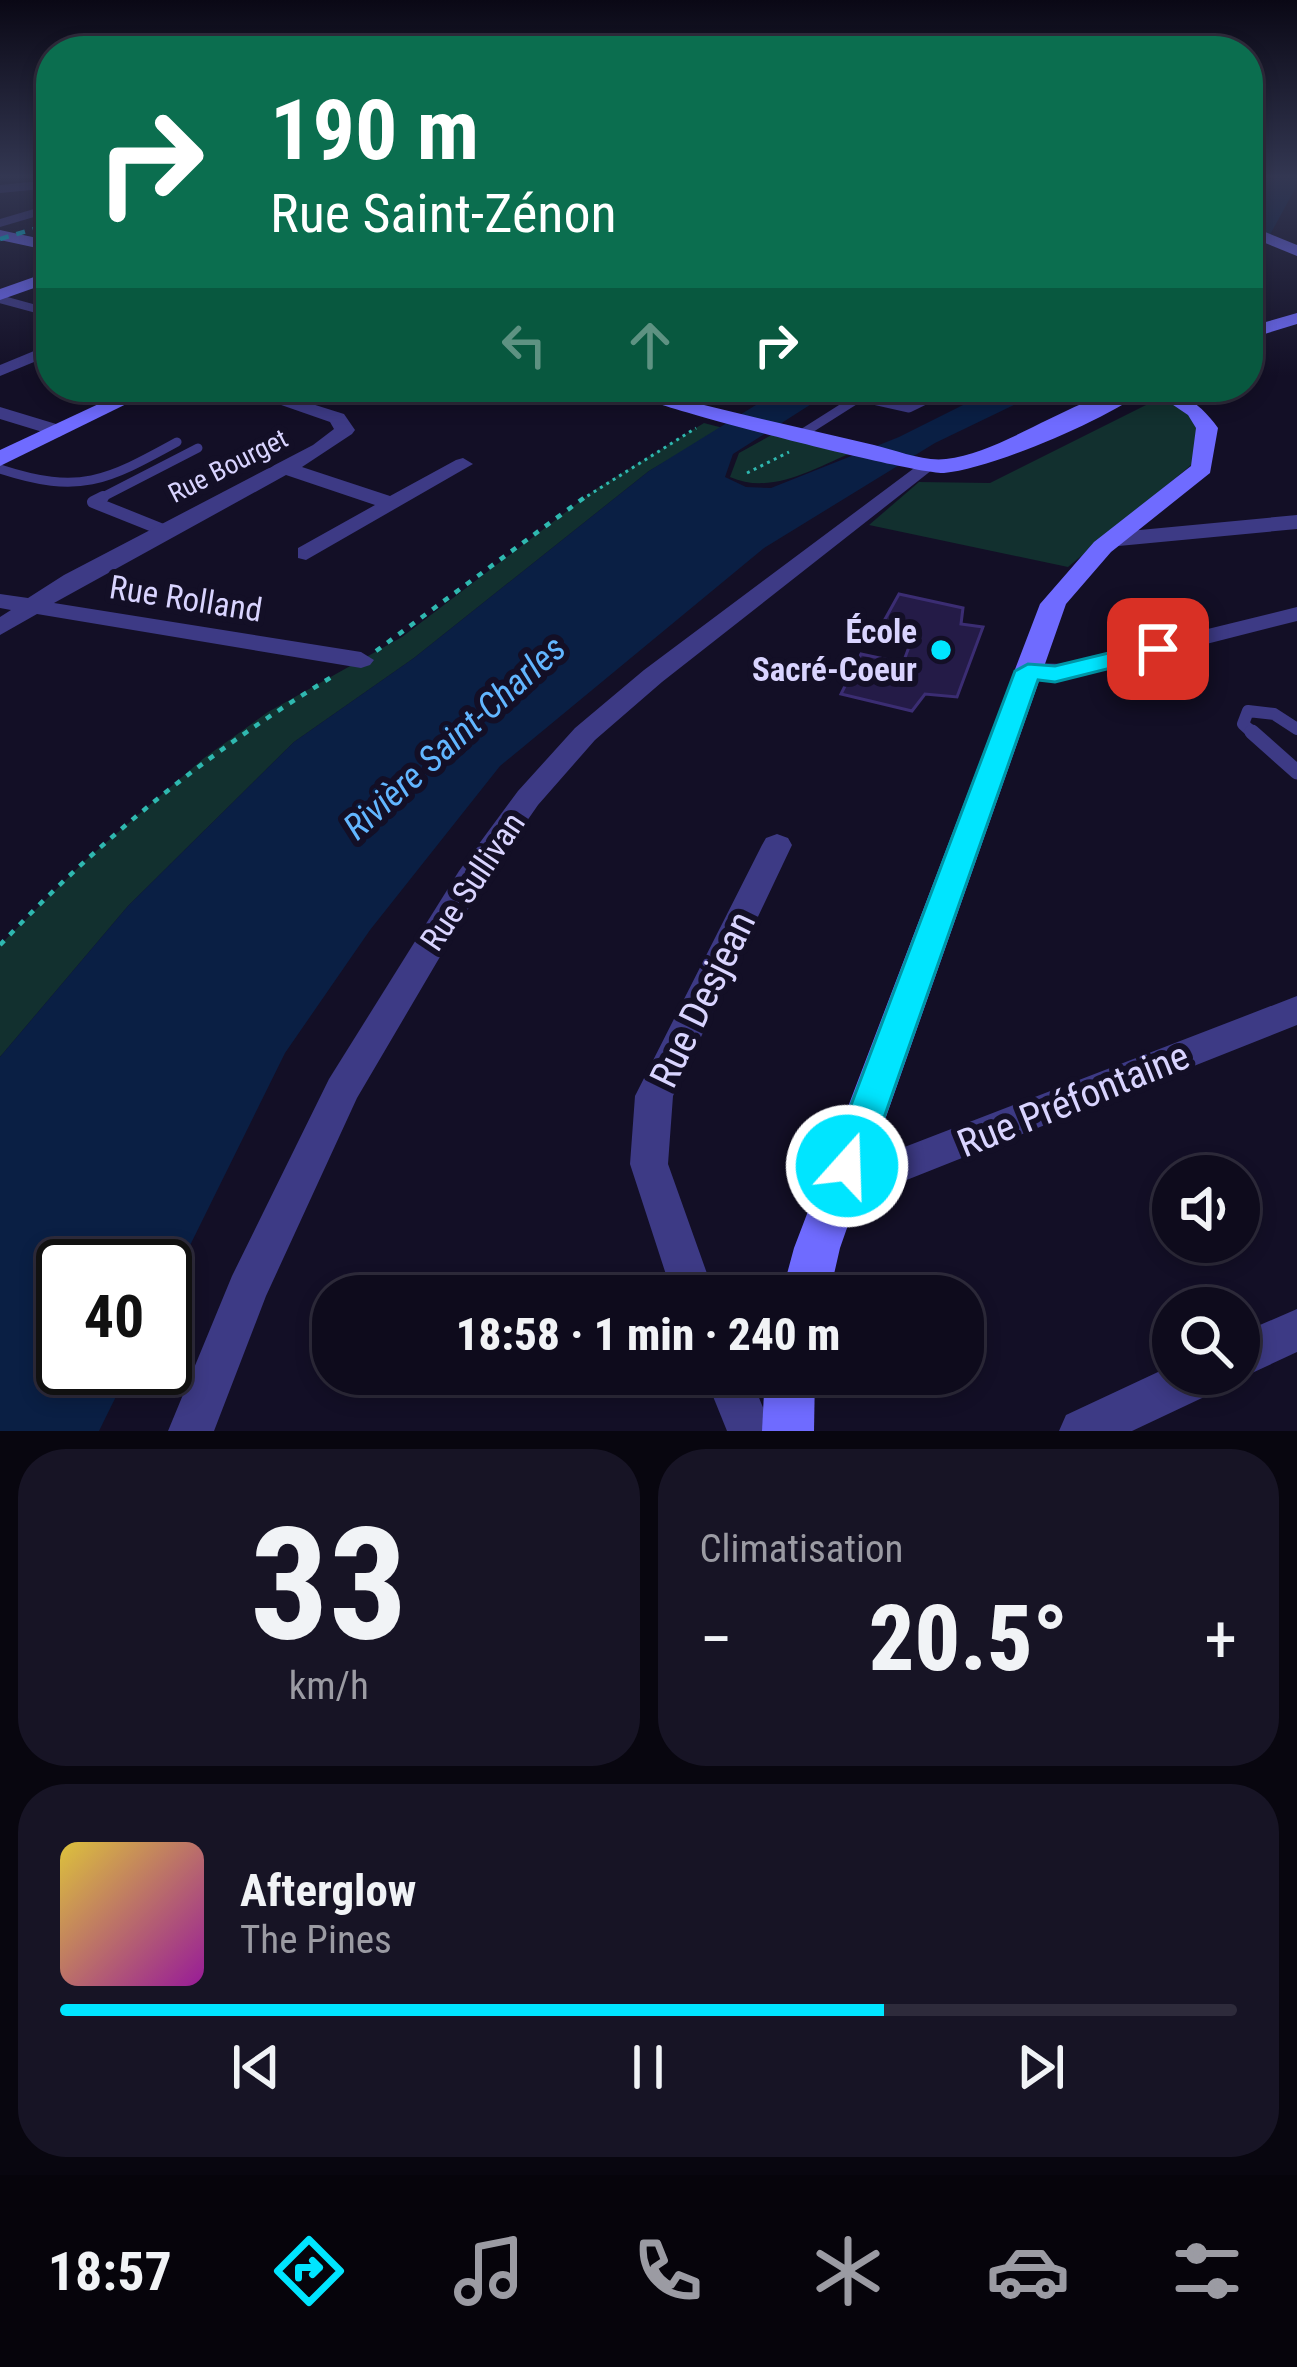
<!DOCTYPE html>
<html lang="fr">
<meta charset="utf-8">
<style>
body{margin:0;font-family:"Roboto Condensed",sans-serif;background:#171425;color:#f1f3f6;height:100vh;display:flex;flex-direction:column;font-size:45px;white-space:nowrap}
*{box-sizing:border-box;margin:0}
p{font-size:39px;color:#9b9ba3}
.icon{flex:none;width:66px;height:66px;fill:none;stroke:currentColor;stroke-width:2;stroke-linecap:round;stroke-linejoin:round}
.map{position:relative;height:1431px;overflow:hidden}
.drawer{display:flex;flex-direction:column;gap:18px;padding:18px;background:#08060f;flex:1}
.drawer>*{flex:none}
.hud{position:absolute;left:36px;top:36px;width:1227px;height:366px;border-radius:48px;box-shadow:0 6px 18px #0003,0 0 0 3px #2e2b3b;background:#0b6e4f;color:#fff;overflow:hidden}
.buttons{position:absolute;left:1152px;top:1155px;display:grid;gap:24px}
.buttons a{display:grid;place-items:center;width:108px;height:108px;border-radius:50%;background:#0e0b1c;box-shadow:0 6px 18px #0003,0 0 0 3px #2e2b3b;font-size:60px}
.speed{position:absolute;left:36px;top:1239px;display:flex;gap:24px;font-size:60px;font-weight:700;text-align:center}
.speed>*{display:grid;place-content:center;width:156px;height:156px;border-radius:50%;background:#0e0b1c;box-shadow:0 6px 18px #0003,0 0 0 3px #2e2b3b;line-height:1}
.speed .limit{border:6px solid #111;border-radius:18px;background:#fff;color:#111}
.pin{position:absolute;display:grid;place-items:center;width:102px;height:102px;color:#fff;margin:-51px;border-radius:24px;box-shadow:0 6px 18px #0006}
.me{position:absolute;width:132px;margin:-66px;rotate:20deg;stroke-linejoin:round;filter:drop-shadow(0 0 9px #0008)}
.turn{display:flex;align-items:center;gap:42px;height:252px;padding:0 36px;font-size:54px}
.turn .icon{width:156px;height:156px;stroke-width:2.5}
.turn b{display:block;font-size:84px;line-height:102px}
.lanes{display:flex;align-items:center;height:114px;padding:0 36px;background:#0003;justify-content:center;gap:60px;direction:ltr}
.lanes .off{opacity:.35}
.big{font-size:90px;font-weight:800;line-height:1.1}
.drawer .tile{flex:1;display:flex;flex-direction:column;justify-content:center;gap:18px;min-width:0;padding:0 42px;border-radius:48px;background:#171425}
.drawer .dial{align-items:center;gap:0}
.dial b{font-size:156px;line-height:1}
.song{display:flex;align-items:center;gap:36px}
.cover{width:144px;height:144px;border-radius:18px;background:linear-gradient(135deg,hsl(50 70% 55%),hsl(300 70% 35%))}
.played{height:12px;border-radius:6px;background:linear-gradient(90deg,#00e5ff 70%,#2e2b3b 70%)}
.keys{display:flex;justify-content:space-around;direction:ltr}
.heat{display:flex;justify-content:space-between;align-items:center;font-size:66px;direction:ltr}
.drawer .tiles{flex:1;display:grid;gap:18px;grid-template-columns:1fr 1fr}
.tile:last-child{grid-column:span 2}
.trip{position:absolute;left:312px;top:1275px;width:672px;height:120px;border-radius:48px;background:#0e0b1c;box-shadow:0 6px 18px #0003,0 0 0 3px #2e2b3b;font-weight:800;line-height:120px;text-align:center}
.tab-bar{display:flex;height:192px;justify-content:space-around;align-items:center;background:#06040b;color:#9b9ba3}
.tab-bar .icon{width:84px;height:84px}
.tab-bar .active{color:#00e5ff}
.tab-bar b{font-size:54px;color:#f1f3f6}
.map>svg:first-child{display:block}
.green{fill:#12302f}
.water{fill:#0a1f44}
.building{fill:#241b47;stroke:#3b2d73;stroke-width:3}
.lines{fill:none;stroke-linecap:round;stroke-linejoin:round}
.path-far1{stroke:#2fb8b0;stroke-width:3;stroke-dasharray:3 4.5;stroke-linecap:butt}
.path{stroke:#2fb8b0;stroke-width:4.5;stroke-dasharray:6 8;stroke-linecap:butt}
.lane-far3{stroke:#3d3a85;stroke-width:8}
.lane-far2{stroke:#3d3a85;stroke-width:9}
.lane-far1{stroke:#3d3a85;stroke-width:12}
.lane{stroke:#3d3a85;stroke-width:15}
.street{fill:#3d3a85;fill-rule:evenodd}
.secondary{fill:#6f6bff;fill-rule:evenodd}
.rail{stroke:#00e5ff;stroke-width:4.5;stroke-dasharray:9 8;stroke-linecap:butt}
.route{fill:#00e5ff;stroke:#0095a6;stroke-width:3}
.poi-dot{fill:#00e5ff;stroke:#130f26;stroke-width:4.5}
.labels{text-anchor:middle;stroke-width:12;stroke-linejoin:round;paint-order:stroke}
.far-street-label{font-size:27px;fill:#d9d4ff;stroke:#130f26}
.street-label{font-size:33px;fill:#d9d4ff;stroke:#130f26}
.poi-label{font-size:33px;font-weight:bold;fill:#d9d4ff;stroke:#130f26;text-anchor:end}
.water-label{font-size:36px;font-style:italic;fill:#62b6ff;stroke:#130f26}
.near-street-label{font-size:39px;fill:#d9d4ff;stroke:#130f26}
</style>
<div class="map">
<svg width="1297" height="1431" viewBox="0 0 1297 1431">
<rect width="100%" height="100%" fill="#130f26"/>
<!-- green -->
<g class="green">
<path d="M1160,398C1195,408 1204,427 1196,461L1068,567L869,525L919,482L990,483Z"/>
<path d="M704,423L723,428L649,471L414,658L294,742L128,906L0,1057V945L87,859L204,758L268,712L402,637L596,489Z"/>
<path d="M777,432L856,451C816,467 772,496 730,477L739,453Z"/>
</g>
<!-- water -->
<g class="water">
<path d="M1260,176H1297L1295,189L1248,275V221L1254,212L1250,198Z"/>
<path d="M785,387H838L733,454L725,477L746,487L771,488L899,437L999,387H1051L935,443L764,548L500,766L370,930L285,1053L165,1296V1266H63V1368H130L99,1431H0V1057L128,906L294,742L414,658L649,471Z"/>
</g>
<!-- building -->
<path class="building" d="M899,594L963,608L961,624L983,627L957,697L925,694L912,711L841,694L861,654L903,663L916,628L884,621Z"/>
<g class="lines">
<!-- path-far1 -->
<g class="path-far1">
<path d="M735,402L755,387"/>
<path d="M747,473L789,452"/>
<path d="M581,500L696,428"/>
</g>
<!-- path -->
<g class="path">
<path d="M376,651L585,497"/>
<path d="M0,945C100,839 210,750 335,675"/>
</g>
<!-- lane-far3 -->
<g class="lane-far3">
<path d="M0,189L51,184"/>
<path d="M0,299L51,313"/>
</g>
<!-- lane-far2 -->
<g class="lane-far2">
<path d="M670,400L686,387"/>
<path d="M800,435L860,397L909,408L952,387"/>
<path d="M0,469C80,495 106,481 177,442"/>
<path d="M97,500L198,448"/>
</g>
<!-- lane-far1 -->
<g class="lane-far1">
<path d="M103,497L93,502L163,530"/>
<path d="M1255,735L1243,724L1248,711L1274,714L1297,729"/>
</g>
<!-- lane -->
<path class="lane" d="M1252,732L1297,772"/>
<!-- street -->
<g class="street">
<path d="M51,204V212L0,227V219Z"/>
<path d="M51,344V355L0,376V365Z"/>
<path d="M230,387H258L344,414L355,430L352,434L302,467L390,496L456,460L463,458L473,464L306,560L298,558V548L375,505L286,475L54,603L361,652L374,660L370,665L361,668L37,614L0,635V617L11,610L0,608V594L28,598L64,575L313,445L334,429L330,422Z"/>
<path d="M0,407L66,427L69,431L59,437L0,419Z"/>
<path d="M925,460L935,466L932,470L662,682L595,740L538,805L481,887L357,1098L266,1296L214,1431H168L232,1276L329,1079L459,871L518,791L575,728L644,670Z"/>
<path d="M1297,515V529L1108,547L1097,540L1108,533Z"/>
<path d="M1297,607V621L1065,680L1028,679L1015,671L1028,663L1065,664Z"/>
<path d="M777,834L788,838L792,845L673,1096L668,1164L715,1296H673L630,1164L635,1096L762,845L766,838Z"/>
<path d="M1297,996V1025L889,1187L833,1178L828,1166L833,1154L847,1149L889,1153Z"/>
<path d="M1297,1309V1352L1239,1379L1227,1374H1239V1334Z"/>
<path d="M1173,1365V1374H1225L1219,1390L1132,1431H1059L1066,1415Z"/>
<path d="M704,1374H749L773,1431H727Z"/>
</g>
<!-- secondary -->
<g class="secondary">
<path d="M1248,225L1297,245V256L1248,236Z"/>
<path d="M0,230L51,241V251L0,240Z"/>
<path d="M51,271V282L0,300V289Z"/>
<path d="M1297,313V324L1248,339V327Z"/>
<path d="M135,387H161L0,466V450Z"/>
<path d="M615,387C648,387 673,397 704,405C760,419 818,432 874,445C896,450 924,462 946,459C1036,448 1146,326 1218,428L1210,473L1111,552L1066,604L840,1248L829,1296H781L794,1248L1040,604L1094,542L1191,466L1196,428L1188,415L1148,388C1110,418 992,469 944,473C916,475 634,403 615,387Z"/>
<path d="M765,1374H815L814,1431H762Z"/>
</g>
<!-- rail -->
<path class="rail" d="M0,239L51,224"/>
</g>
<!-- sky -->
<linearGradient id="sky" x2="0" y2="1"><stop stop-color="#0a0815"/><stop offset="0.47" stop-color="#333752"/><stop offset="1" stop-color="#333752" stop-opacity="0"/></linearGradient>
<rect width="1297" height="376" fill="url(#sky)"/>
<!-- route -->
<path class="route" d="M1158,641L1170,649L1167,654L1055,682L1038,680L867,1166L861,1178L847,1184L833,1178L828,1166L1015,671L1028,664L1055,666Z"/>
<!-- markers -->
<circle class="poi-dot" cx="941" cy="650" r="12"/>
<g class="labels">
<!-- far-street labels -->
<g class="far-street-label">
<text transform="translate(228 466) rotate(-27)" y="9">Rue Bourget</text>
</g>
<!-- street labels -->
<g class="street-label">
<text transform="translate(186 598) rotate(9)" y="12">Rue Rolland</text>
<text transform="translate(472 881) rotate(-56)" y="12">Rue Sullivan</text>
</g>
<!-- poi labels -->
<g class="poi-label">
<text x="917" y="643">École<tspan x="917" dy="38">Sacré-Coeur</tspan></text>
</g>
<!-- water labels -->
<g class="water-label">
<text transform="translate(454 737) rotate(-42)" y="13">Rivière Saint-Charles</text>
</g>
<!-- near-street labels -->
<g class="near-street-label">
<text transform="translate(702 999) rotate(-64)" y="14">Rue Desjean</text>
<text transform="translate(1073 1099) rotate(-22)" y="14">Rue Préfontaine</text>
</g>
</g>
</svg>
<div class="buttons">
<a><svg class="icon" aria-label="sound" viewBox="0 0 24 24"><path d="M4 9h4l5-4v14l-5-4H4zM17 9q2 3 0 6"/></svg></a>
<a><svg class="icon" aria-label="search" viewBox="0 0 24 24"><circle cx="10" cy="10" r="6"/><path d="M15 15l6 6"/></svg></a>
</div>
<div class="speed"><div class="limit">40</div></div>
<div class="pin" style="left:1158px;top:649px;background:#d93025"><svg class="icon" aria-label="arrive" viewBox="0 0 24 24"><path d="M6 21V4h12l-3 4 3 4H6"/></svg></div>
<svg class="me" style="left:847px;top:1166px" viewBox="-20 -20 40 40"><circle r="17" fill="#00e5ff" stroke="#fff" stroke-width="3"/><path d="M0-11L8 9 0 5-8 9z" fill="#fff"/></svg>
<div class="trip">18:58 · 1 min · 240 m</div>
<div class="hud">
<div class="turn"><svg class="icon" aria-label="right" viewBox="0 0 24 24"><path d="M7 20v-9h11M14 6l5 5-5 5"/></svg><div><b>190 m</b>Rue Saint-Zénon</div></div>
<div class="lanes"><svg class="icon off" aria-label="left" viewBox="0 0 24 24"><path d="M17 20v-9H6M10 6l-5 5 5 5"/></svg><svg class="icon off" aria-label="ahead" viewBox="0 0 24 24"><path d="M12 20V5M6 11l6-6 6 6"/></svg><svg class="icon" aria-label="right" viewBox="0 0 24 24"><path d="M7 20v-9h11M14 6l5 5-5 5"/></svg></div>
</div>
</div>
<section class="drawer">
<div class="tiles">
<div class="tile dial"><b>33</b><p>km/h</p></div>
<div class="tile"><p>Climatisation</p>
<div class="heat"><a>−</a><b class="big">20.5°</b><a>+</a></div>
</div>
<div class="tile">
<div class="song"><i class="cover"></i><div><b>Afterglow</b><p>The Pines</p></div></div>
<div class="played"></div>
<div class="keys"><svg class="icon" aria-label="previous" viewBox="0 0 24 24"><path d="M18 5L8 12l10 7zM5 5v14"/></svg><svg class="icon" aria-label="pause" viewBox="0 0 24 24"><path d="M8 5v14M16 5v14"/></svg><svg class="icon" aria-label="next" viewBox="0 0 24 24"><path d="M6 5l10 7-10 7zM19 5v14"/></svg></div>
</div>
</div>
</section>
<nav class="tab-bar">
<b>18:57</b>
<svg class="icon active" aria-label="directions" viewBox="0 0 24 24"><path d="M12 3l9 9-9 9-9-9zM9 14v-3h6M13 9l2 2-2 2"/></svg>
<svg class="icon" aria-label="music" viewBox="0 0 24 24"><path d="M9 18V5l10-2v13"/><circle cx="6" cy="18" r="3"/><circle cx="16" cy="16" r="3"/></svg>
<svg class="icon" aria-label="phone" viewBox="0 0 24 24"><path d="M5 4h4l2 5-3 2q2 4 5 5l2-3 5 2v4C11 20 4 13 5 4z"/></svg>
<svg class="icon" aria-label="climate" viewBox="0 0 24 24"><path d="M12 3v18M4 7l16 10M4 17L20 7"/></svg>
<svg class="icon" aria-label="car" viewBox="0 0 24 24"><path d="M5 17H2v-5l4-1 3-4h7l3 4 3 1v5h-3M9 17h6M6 11h13"/><circle cx="7" cy="17" r="2"/><circle cx="17" cy="17" r="2"/></svg>
<svg class="icon" aria-label="filters" viewBox="0 0 24 24"><path d="M4 7h16M4 17h16"/><circle cx="9" cy="7" r="2"/><circle cx="15" cy="17" r="2"/></svg>
</nav>
